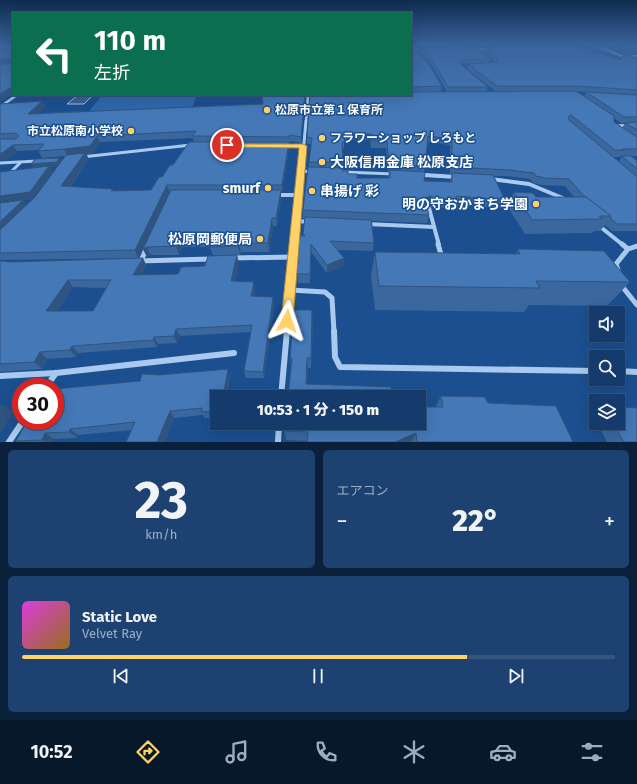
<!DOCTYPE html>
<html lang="ja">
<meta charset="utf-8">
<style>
body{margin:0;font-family:"Fira Sans","Noto Sans JP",sans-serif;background:#1d4271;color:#f1f3f6;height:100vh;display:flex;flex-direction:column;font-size:15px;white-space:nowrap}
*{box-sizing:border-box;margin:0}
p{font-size:13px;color:#9dadc1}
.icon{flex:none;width:22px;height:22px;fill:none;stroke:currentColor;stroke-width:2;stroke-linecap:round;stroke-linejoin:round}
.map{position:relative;height:442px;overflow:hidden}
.panel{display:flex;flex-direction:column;gap:8px;padding:8px;background:#0b203b;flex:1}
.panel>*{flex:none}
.top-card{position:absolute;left:12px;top:12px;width:400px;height:84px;border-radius:0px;box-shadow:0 4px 16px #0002,0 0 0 1px #33557e;background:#0b6e4f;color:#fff;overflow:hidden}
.fabs{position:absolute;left:589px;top:306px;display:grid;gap:8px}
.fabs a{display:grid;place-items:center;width:36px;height:36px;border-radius:0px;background:#143b6b;box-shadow:0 4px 16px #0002,0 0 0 1px #33557e;font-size:20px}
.speed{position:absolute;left:12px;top:378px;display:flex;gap:8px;font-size:20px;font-weight:700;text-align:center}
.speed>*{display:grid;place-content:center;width:52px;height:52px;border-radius:50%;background:#143b6b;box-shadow:0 4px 16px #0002,0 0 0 1px #33557e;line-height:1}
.speed .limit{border:6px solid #d22;background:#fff;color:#111}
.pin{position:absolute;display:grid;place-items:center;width:34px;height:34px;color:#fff;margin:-17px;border:2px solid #fff;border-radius:50%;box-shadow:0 1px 4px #0007}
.me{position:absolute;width:44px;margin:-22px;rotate:5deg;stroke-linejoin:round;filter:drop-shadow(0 0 3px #0008)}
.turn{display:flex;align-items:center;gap:14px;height:84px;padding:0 16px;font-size:18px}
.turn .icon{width:52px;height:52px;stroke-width:2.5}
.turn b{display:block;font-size:28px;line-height:34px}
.big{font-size:30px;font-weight:800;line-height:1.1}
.panel .widget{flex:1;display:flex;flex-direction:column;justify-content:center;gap:6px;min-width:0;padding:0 14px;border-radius:6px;background:#1d4271}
.panel .dial{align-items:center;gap:0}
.dial b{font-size:52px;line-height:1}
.song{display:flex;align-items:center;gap:12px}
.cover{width:48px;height:48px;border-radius:6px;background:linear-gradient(135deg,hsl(300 70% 55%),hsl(40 70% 35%))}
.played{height:4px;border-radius:2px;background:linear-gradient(90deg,#ffd166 75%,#33557e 75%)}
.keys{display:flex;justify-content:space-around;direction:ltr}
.heat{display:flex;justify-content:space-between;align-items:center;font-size:22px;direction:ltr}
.panel .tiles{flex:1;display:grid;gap:8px;grid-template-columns:1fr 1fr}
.widget:last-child{grid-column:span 2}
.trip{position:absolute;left:210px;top:390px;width:216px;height:40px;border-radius:0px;background:#143b6b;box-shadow:0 4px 16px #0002,0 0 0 1px #33557e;font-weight:800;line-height:40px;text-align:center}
.dock{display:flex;height:64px;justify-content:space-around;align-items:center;background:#08182b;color:#9dadc1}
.dock .icon{width:28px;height:28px}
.dock .active{color:#ffd166}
.dock b{font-size:18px;color:#f1f3f6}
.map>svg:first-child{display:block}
.green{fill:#2e69ad}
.water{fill:#3c6290;stroke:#9cc4f0}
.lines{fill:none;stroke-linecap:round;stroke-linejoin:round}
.minor-far5{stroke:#a9c9ee;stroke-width:2}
.minor-far4{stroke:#a9c9ee;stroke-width:2.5}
.minor-far3{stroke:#a9c9ee;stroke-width:3}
.minor-far2{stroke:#a9c9ee;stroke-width:4}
.minor-far1{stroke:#a9c9ee;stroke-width:5}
.minor{stroke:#a9c9ee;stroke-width:6}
.wall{fill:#3a679d;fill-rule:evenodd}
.shaded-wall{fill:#305480}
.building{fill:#4478b7;stroke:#305480;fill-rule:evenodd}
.route{fill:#ffd166;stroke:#a68842}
.poi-dot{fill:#ffd166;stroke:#1b4f8f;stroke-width:1.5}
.labels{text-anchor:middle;stroke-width:3;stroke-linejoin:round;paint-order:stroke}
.far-poi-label{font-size:12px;font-weight:bold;fill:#fff;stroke:#1b4f8f;text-anchor:start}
.poi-label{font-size:14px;font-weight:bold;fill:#fff;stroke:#1b4f8f;text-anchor:end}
</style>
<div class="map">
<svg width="637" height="442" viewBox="0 0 637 442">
<rect width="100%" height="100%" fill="#1b4f8f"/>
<!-- green -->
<path class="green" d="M102,95H197L191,110L87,114Z"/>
<!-- water -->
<path class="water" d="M78,95H93L84,104H67Z"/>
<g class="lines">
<!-- minor-far5 -->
<g class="minor-far5">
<path d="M453,45L461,50"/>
<path d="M595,45L626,58"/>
<path d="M411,49L423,50"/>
<path d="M474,50L489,49"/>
<path d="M627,56H637"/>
</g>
<!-- minor-far4 -->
<g class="minor-far4">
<path d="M0,107L17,95"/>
<path d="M306,122L308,95"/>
</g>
<!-- minor-far3 -->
<g class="minor-far3">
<path d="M613,126L637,125"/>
<path d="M283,146H303"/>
<path d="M82,157L191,145"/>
<path d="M0,163L38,161"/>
<path d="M301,171L312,172"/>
<path d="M343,172L394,174"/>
<path d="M10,173L20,163"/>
<path d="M419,175L443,176"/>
<path d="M301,176L306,121"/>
</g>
<!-- minor-far2 -->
<g class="minor-far2">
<path d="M424,175L456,177"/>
<path d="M491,179L529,184L565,199"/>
<path d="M277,195H299"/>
<path d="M429,208L439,245"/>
<path d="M296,221L310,222"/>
<path d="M366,224L434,227"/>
<path d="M598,225L623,245"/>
<path d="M295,245L301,175"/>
</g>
<!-- minor-far1 -->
<g class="minor-far1">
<path d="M438,244L442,258"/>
<path d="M622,244L628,249"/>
<path d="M232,258L293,257"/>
<path d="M138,261L211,259"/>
<path d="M141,261L147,247"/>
<path d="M618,270L616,264L628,249L637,246"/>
<path d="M621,285L637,305"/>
<path d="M290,290L325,292L332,298L334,332"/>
<path d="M287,332L295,244"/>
</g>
<!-- minor -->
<g class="minor">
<path d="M334,331L335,357L340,367L596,371"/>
<path d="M618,371L637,372"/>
<path d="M0,376L56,373L234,353"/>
<path d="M46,387L56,373"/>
<path d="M281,397L287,331"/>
<path d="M9,442L23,421"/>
<path d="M278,442L279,423"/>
</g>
</g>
<!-- wall -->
<g class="wall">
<rect x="411" y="45" width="41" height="2"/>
<path d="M457,45H513L477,48L461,47Z"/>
<path d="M613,45H637V54L622,53L624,49Z"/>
<path d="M411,47L442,86L441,92H447L431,64L418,52L419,48L490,59L489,63L495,62L483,52L485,48L620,60L623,53L636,58L637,55V156H620L619,157H613L618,162L622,156L637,161V231H612L605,225L600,231H594L592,233L525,234L507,206L514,192L536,197H574L565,186L542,185L533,183L530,179L506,176H494L505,200L501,208L456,205L454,208L432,207L428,205H426L429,215L427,223L372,221L374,243L373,251L337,250L344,258L343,266L327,273L311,252L310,283H298L297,274L305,218H303V210L309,167V162L312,144H307V137L411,95ZM479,63L468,64L467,69L495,91H487L488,87L460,64ZM576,91L586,92L584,97ZM614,118L621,123H625L622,128L614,122ZM344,140H370L371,148H386L388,172H389L388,178H357L348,174L343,171L342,148H344ZM427,142L450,145V174H452L450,182L424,181V172L425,166Z"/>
<path d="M305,95L301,143L290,141V143H289V149L282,192H281V198L277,226H273L269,252H241L240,255H213L210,247H182L179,255H151L147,257L143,249L170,192L138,258L0,260V172L34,168L31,164L59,158L61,161L65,156L42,158L38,151L39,150L17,151L6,160H0V104L42,101L45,107L38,113L263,104ZM193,138L194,142L151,190L114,191L113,189L70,187L89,159L86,154L93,153L100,142ZM58,166L53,173L50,167ZM33,199L26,205L23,200Z"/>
<path d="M518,249L630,282L607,306L529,305L524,312L375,310L371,276L375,252L516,254Z"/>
<path d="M143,258L146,265L141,275L178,274L205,266L239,263L235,281L255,289L254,296L274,304L264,378H246L244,371L251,332L180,336L177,343L158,344L157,347L78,353L76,357L47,359L42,369L0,372V261L12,262ZM73,287L106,288L93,311H57Z"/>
<path d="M313,322L311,368H308L307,384L288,397L291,368L290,358Z"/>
<path d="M230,376L227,397H217V418H205L203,415L174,418L165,442H126L132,430L78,435L77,438L54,439L53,442H17L16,441Z"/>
<path d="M441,396L488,403L573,442H307V441L286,440L284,431L436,407V406Z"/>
<path d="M596,413V421L593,415Z"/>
<path d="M597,423H618L637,442H607Z"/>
</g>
<!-- shaded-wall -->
<g class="shaded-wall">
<path d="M478,45H513L477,48Z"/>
<path d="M10,58L13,63L0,65V60Z"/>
<path d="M13,86V93L0,102V94Z"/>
<path d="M305,95L301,143V137Z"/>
<path d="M42,101L45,107L31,120L28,114Z"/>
<path d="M97,136L100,142L93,153L86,154L89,159L65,193L61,186L68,156L64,149Z"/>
<path d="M289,142V149L282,192V185Z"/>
<path d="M13,145L17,151L6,160H0V153Z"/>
<path d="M59,158L62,162L59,166L50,167L53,173L35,199L23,200L28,207L0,235V196L34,169L31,164Z"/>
<path d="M167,185L170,192L138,258L135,250Z"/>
<path d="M281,190V198L277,226L276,218Z"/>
<path d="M431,196L428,205L422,207L424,198Z"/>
<path d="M272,218L273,226L269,252L268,243Z"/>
<path d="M179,238L182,247L179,255L176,246Z"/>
<path d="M239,243L241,252L240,255L238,246Z"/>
<path d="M147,247L151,255L147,257L143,249Z"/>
<path d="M237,255L239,263L233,288L231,281Z"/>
<path d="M143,258L146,265L137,282L133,275Z"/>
<path d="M344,258L343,266L327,273V265Z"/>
<path d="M68,280L73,287L52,318L46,311Z"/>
<path d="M254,282L255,289L252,303L251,296Z"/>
<path d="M273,297L274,304L264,378L263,372Z"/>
<path d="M312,310L313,322L311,368V358Z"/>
<path d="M176,329L180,336L177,343L174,336Z"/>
<path d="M154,337L158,344L157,347L153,340Z"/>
<path d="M72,346L78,353L76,357L70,350Z"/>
<path d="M40,352L47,359L42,369L34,362Z"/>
<path d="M307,358L308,368L306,394V384Z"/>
<path d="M228,369L230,376L227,397H223Z"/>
<path d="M1,404L14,412L0,433V405Z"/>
<path d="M170,411L174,418L165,442H157Z"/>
<path d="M70,429L78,435L77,438L69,432Z"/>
<path d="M45,433L54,439L53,442H44L42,440Z"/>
<path d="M416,433L411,442H395Z"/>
</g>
<!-- building -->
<g class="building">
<path d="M0,45H13V86L0,94V65L11,63L13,60L10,58L0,60Z"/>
<path d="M520,45H571L621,60L623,53L637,58V90L578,86H497L468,64L498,62V59L485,48Z"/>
<path d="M625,45H637V49H625L626,45Z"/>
<path d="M411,47L428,63L442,86L411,87Z"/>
<path d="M419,48L477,49L490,59L461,60L459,63L488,87H448L432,60Z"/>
<path d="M576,91L614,116V122L637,137V149H622L624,150H615L571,115L568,117L569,120L636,176H637V224H617L610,218L611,216L586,197H585L569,179L545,178L536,176L534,173L509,170L452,167V139L428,136L425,166L389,165L387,141H372L371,134L344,133L345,142H342L343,163L309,162L312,138L307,137L310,95H411V92Z"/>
<path d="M586,92L637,95V117H624Z"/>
<path d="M262,95H305L301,137L290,135L289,137L192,136L196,131L97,136L90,146L64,149L38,151L44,144L13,145L2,153H0V139H16L19,136L16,133L0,134V104L42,101L28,114L263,104Z"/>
<path d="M637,122V130L625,123Z"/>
<path d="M189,142H289L282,185H167L135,250L0,253V230L35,197L66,155L85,153L61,186L113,189L111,191L151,190L159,177H162L170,165H173Z"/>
<path d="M622,156H631L637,161V169Z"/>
<path d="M59,158L57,162L31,164L35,159Z"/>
<path d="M49,166L30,192L0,196V172Z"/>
<path d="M308,167L343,168V171H348V174H357V178H390V170L425,172L424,181L452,182V173L493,175L505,200L456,196L457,200L435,199L431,196L424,198L429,215L303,210Z"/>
<path d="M171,190H281L276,218H272L268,243H239L238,246L210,247L213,238H179L176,246L147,247L143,249Z"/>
<path d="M514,192L533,193L536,197H586L611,216H599L602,219L532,220Z"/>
<path d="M23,200L0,222V203Z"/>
<path d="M305,217L371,220L374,243L330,241L344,258L327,265L311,244L310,274H297L300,236H305L303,233Z"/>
<path d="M518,249L604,251L630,282L536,281L540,288L379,286L375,252L520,254Z"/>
<path d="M237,255L231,281L254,282L251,296L273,297L263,372L244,371L252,325L176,329L174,336L154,337L153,340L72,346L70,350L40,352L34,362L0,364V261L12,262L143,258L133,275L178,274L181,267L205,266L208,256ZM68,280H111L93,311H46Z"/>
<path d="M294,310H312L311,358H307L306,384L391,387L392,397H288L292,358H290Z"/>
<path d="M228,369L223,397H217V411L201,412L202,408L170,411L157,442H126L135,422L70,429L69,432L45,433L42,440L16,441L27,421H55V389L140,381L142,374L159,375Z"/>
<path d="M441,396L485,397L488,403L556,406L573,442H417L416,433L395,442H307L308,432L284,431L285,423H419V407H443Z"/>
<path d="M618,407L637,408V442H624L613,423H618Z"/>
</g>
<!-- sky -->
<linearGradient id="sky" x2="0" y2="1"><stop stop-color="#0f2b4f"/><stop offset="0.42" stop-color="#39639b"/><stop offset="1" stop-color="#39639b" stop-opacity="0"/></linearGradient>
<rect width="637" height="107" fill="url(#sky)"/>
<!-- route -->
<path class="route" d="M224,144H303L307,146L293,321L292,324L287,326L283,324L281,321L299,148L227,147H224Z"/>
<!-- markers -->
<g class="poi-dot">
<circle cx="267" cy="110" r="4"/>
<circle cx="131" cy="131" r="4"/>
<circle cx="322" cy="138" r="4"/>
<circle cx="322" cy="162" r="4"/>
<circle cx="268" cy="188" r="4"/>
<circle cx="312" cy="191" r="4"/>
<circle cx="536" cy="204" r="4"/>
<circle cx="260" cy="239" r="4"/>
</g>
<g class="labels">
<!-- far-poi labels -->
<g class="far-poi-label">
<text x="275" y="114">松原市立第１保育所</text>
<text x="123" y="135" text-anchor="end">市立松原南小学校</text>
<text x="330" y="142">フラワーショップ しろもと</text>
</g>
<!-- poi labels -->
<g class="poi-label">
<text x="330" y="167" text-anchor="start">大阪信用金庫 松原支店</text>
<text x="260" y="193">smurf</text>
<text x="320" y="196" text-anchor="start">串揚げ 彩</text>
<text x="528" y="209">明の守おかまち学園</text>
<text x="252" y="244">松原岡郵便局</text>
</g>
</g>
</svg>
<div class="fabs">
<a><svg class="icon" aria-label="sound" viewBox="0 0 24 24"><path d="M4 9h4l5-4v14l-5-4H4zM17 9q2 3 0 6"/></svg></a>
<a><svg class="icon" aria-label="search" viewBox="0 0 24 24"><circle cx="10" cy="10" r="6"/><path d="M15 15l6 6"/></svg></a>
<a><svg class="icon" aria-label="layers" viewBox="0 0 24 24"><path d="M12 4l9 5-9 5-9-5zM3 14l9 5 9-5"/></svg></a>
</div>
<div class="speed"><div class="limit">30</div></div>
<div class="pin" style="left:227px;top:145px;background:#d93025"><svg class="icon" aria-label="arrive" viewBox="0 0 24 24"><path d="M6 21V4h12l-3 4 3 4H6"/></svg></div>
<svg class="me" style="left:287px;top:321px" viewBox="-20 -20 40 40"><path d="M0-17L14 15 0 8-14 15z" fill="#ffd166" stroke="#fff" stroke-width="4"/></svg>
<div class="trip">10:53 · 1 分 · 150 m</div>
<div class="top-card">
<div class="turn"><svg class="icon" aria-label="left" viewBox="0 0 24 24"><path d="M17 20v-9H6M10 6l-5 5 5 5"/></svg><div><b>110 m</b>左折</div></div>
</div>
</div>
<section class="panel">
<div class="tiles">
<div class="widget dial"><b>23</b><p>km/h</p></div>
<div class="widget"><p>エアコン</p>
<div class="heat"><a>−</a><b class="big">22°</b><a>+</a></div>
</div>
<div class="widget">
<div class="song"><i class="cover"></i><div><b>Static Love</b><p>Velvet Ray</p></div></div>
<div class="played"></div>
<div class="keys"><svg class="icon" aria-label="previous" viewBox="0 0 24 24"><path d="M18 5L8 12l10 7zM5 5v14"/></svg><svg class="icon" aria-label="pause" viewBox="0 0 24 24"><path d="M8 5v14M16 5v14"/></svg><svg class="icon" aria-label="next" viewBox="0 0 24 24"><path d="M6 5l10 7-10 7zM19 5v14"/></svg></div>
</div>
</div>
</section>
<nav class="dock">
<b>10:52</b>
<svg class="icon active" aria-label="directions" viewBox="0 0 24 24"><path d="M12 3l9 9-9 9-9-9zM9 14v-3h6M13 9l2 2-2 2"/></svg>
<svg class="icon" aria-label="music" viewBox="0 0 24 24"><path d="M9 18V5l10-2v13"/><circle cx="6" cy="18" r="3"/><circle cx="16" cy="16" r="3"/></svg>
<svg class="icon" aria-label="phone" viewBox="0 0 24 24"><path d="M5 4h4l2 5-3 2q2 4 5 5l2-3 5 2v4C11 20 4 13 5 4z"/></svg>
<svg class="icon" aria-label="climate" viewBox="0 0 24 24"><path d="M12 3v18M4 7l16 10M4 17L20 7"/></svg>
<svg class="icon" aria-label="car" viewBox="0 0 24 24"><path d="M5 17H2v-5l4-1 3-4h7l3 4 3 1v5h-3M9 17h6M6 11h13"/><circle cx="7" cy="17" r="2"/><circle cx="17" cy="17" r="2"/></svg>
<svg class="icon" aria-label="filters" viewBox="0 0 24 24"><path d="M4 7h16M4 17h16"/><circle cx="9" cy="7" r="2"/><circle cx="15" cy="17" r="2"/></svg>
</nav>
